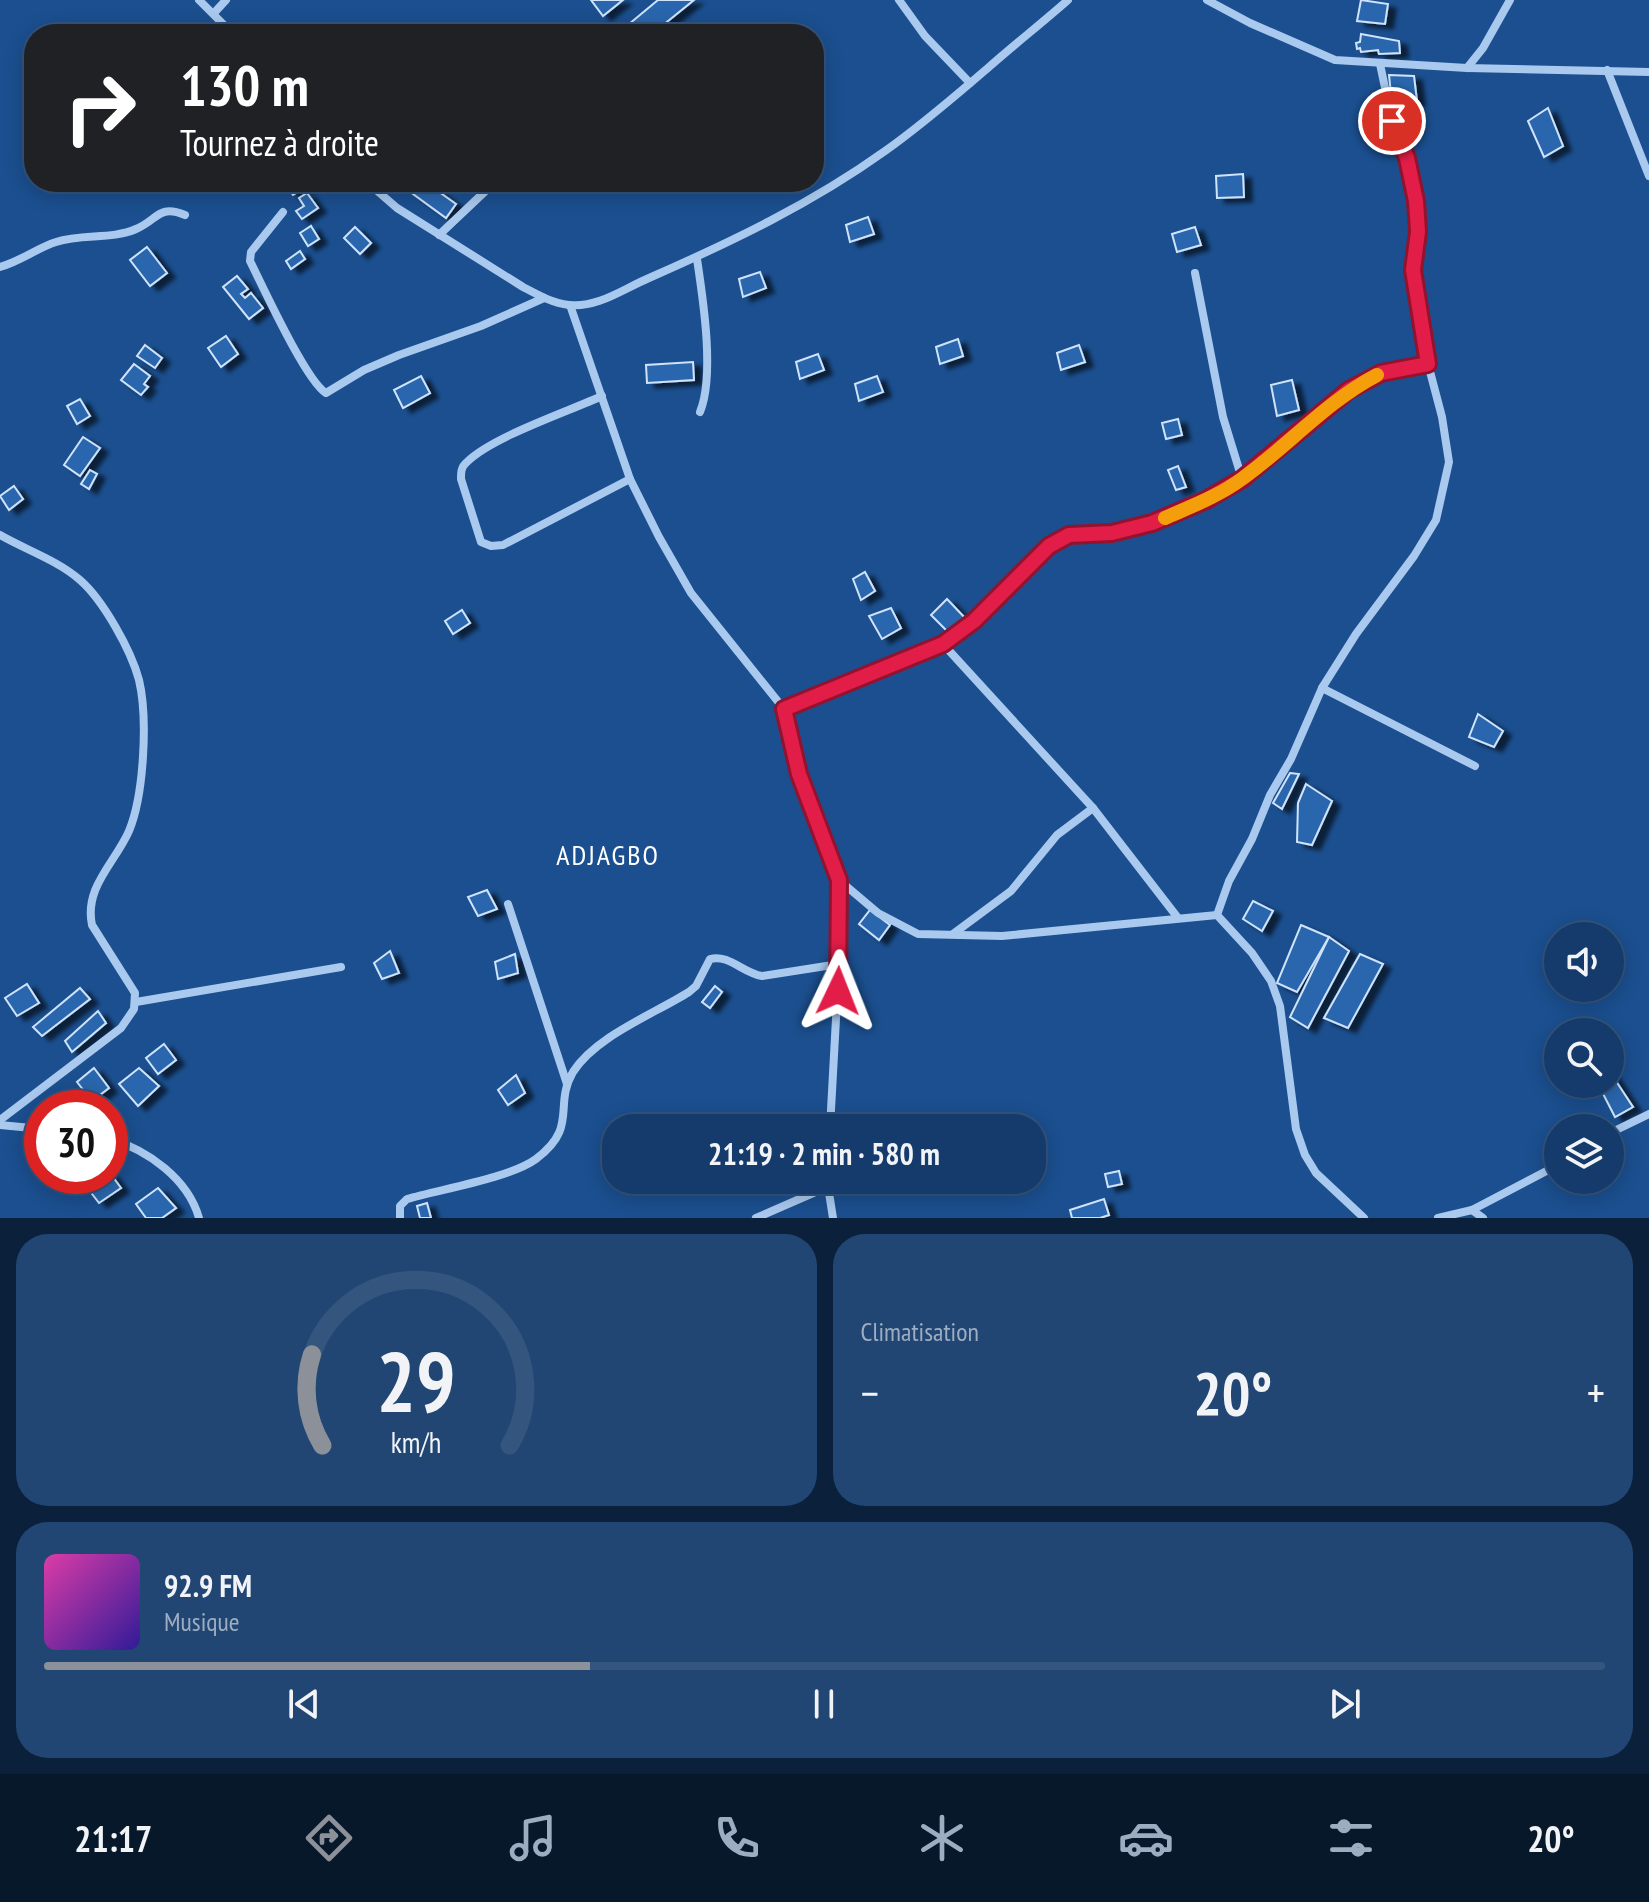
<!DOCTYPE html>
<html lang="fr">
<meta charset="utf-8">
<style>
body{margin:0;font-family:"PT Sans Narrow",sans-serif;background:#214673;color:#f1f3f6;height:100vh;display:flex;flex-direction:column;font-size:30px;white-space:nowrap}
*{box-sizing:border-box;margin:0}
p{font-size:26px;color:#9dadc1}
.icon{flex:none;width:44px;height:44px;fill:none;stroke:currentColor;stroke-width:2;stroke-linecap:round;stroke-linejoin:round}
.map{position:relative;height:1218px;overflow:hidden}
.drawer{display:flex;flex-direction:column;gap:16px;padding:16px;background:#0b203b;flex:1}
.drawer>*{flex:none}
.banner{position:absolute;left:24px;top:24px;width:800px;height:168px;border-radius:32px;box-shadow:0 4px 20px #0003,0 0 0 2px #33557e;background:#202124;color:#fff;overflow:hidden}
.tools{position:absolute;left:1544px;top:922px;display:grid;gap:16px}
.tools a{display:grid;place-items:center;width:80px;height:80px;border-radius:50%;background:#143b6b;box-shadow:0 4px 20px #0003,0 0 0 2px #33557e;font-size:40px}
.speed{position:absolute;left:24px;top:1090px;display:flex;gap:16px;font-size:40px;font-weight:700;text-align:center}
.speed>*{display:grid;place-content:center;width:104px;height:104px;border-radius:50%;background:#143b6b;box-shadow:0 4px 20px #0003,0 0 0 2px #33557e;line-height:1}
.speed .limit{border:12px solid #d22;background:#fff;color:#111}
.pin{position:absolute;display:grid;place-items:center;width:68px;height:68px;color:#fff;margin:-34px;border:4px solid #fff;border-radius:50%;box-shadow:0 2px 8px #0007}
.me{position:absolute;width:88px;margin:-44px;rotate:2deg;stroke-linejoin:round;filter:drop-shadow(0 0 6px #0008)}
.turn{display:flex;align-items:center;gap:28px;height:168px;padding:0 24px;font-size:36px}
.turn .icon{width:104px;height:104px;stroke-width:2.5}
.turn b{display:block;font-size:56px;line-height:68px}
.big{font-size:60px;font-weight:700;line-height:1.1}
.drawer .widget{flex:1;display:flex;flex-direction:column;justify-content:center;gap:12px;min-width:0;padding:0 28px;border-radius:32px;background:#214673}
.drawer .dial{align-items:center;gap:0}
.dial svg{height:208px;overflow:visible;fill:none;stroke:#33557e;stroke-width:7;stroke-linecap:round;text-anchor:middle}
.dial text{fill:#f1f3f6;stroke:none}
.song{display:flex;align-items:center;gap:24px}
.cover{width:96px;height:96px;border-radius:12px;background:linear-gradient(135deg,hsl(320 70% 55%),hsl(250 70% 35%))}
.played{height:8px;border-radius:4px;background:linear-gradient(90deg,#8c9099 35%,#33557e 35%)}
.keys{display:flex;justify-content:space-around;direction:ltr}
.heat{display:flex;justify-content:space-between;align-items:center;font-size:44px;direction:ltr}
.drawer .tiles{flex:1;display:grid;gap:16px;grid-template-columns:1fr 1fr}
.widget:last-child{grid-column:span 2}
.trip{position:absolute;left:602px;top:1114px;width:444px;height:80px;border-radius:32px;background:#143b6b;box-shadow:0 4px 20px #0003,0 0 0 2px #33557e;font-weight:700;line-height:80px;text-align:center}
.tabs{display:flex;height:128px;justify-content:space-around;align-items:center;background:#08182b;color:#9dadc1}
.tabs .icon{width:56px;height:56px}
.tabs .on{color:#8c9099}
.tabs b{font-size:36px;color:#f1f3f6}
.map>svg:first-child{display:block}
.building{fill:#2a66ad;stroke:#cfe3fa;stroke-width:2;filter:url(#shadow)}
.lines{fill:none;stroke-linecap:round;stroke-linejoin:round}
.minor{stroke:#a9c9ee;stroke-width:8}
.route-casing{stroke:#92132f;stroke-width:20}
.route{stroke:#e11d48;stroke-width:14}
.slow{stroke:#f59e0b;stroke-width:14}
.labels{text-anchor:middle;stroke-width:8;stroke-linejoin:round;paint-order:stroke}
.quarter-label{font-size:28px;letter-spacing:2px;fill:#fff;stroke:#1b4f8f}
</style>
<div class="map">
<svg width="1649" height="1218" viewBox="0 0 1649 1218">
<defs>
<filter id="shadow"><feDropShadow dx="8" dy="4.5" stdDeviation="2" flood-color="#0009"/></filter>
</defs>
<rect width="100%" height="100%" fill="#1b4f8f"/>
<!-- building -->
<g class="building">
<path d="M591,0H623L603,16Z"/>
<path d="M658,0H694L652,34H617Z"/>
<path d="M1361,0L1388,4L1385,24L1357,21Z"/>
<path d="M1361,34L1399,41L1400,53L1379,54L1378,50L1361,52L1360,48L1357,49L1356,43L1360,42Z"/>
<path d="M1389,75L1414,76L1417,101L1392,103Z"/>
<path d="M1548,108L1563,146L1544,157L1528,121Z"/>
<path d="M1243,174L1244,197L1217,198L1216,176Z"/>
<path d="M284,182H313L293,195Z"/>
<path d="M421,182H425L456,204L446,218L413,194Z"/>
<path d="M307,193L318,208L302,219L296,211L304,206L299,198Z"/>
<path d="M868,217L874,234L850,242L846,225Z"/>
<path d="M311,226L319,239L308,246L300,233Z"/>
<path d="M355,227L371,243L360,254L344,238Z"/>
<path d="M1195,227L1201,245L1177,252L1172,234Z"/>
<path d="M147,247L167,273L150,286L130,260Z"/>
<path d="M300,251L305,259L291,269L286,261Z"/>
<path d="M760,272L766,288L743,297L739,279Z"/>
<path d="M237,276L248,289L241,294L245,298L251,293L263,308L249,319L223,287Z"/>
<path d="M226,336L238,354L221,367L208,348Z"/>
<path d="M958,339L963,356L940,364L936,347Z"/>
<path d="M145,345L162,358L155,368L137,356Z"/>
<path d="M1079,345L1085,362L1061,370L1057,353Z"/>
<path d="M818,354L824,370L800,379L796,362Z"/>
<path d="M693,362L694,380L647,383L646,365Z"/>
<path d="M134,364L150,376L144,384L148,387L141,395L121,380Z"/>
<path d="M421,376L430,393L403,408L394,390Z"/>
<path d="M877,376L883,392L859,401L855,384Z"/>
<path d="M1292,380L1299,410L1277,416L1271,385Z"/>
<path d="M80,399L90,416L77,424L67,406Z"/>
<path d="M1178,419L1182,435L1166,439L1162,423Z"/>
<path d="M83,437L100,448L80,476L64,465Z"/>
<path d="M1178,466L1186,487L1176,490L1168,470Z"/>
<path d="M90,470L97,474L89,489L81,484Z"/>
<path d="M14,486L23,499L9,510L0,496Z"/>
<path d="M865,572L875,591L861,600L853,579Z"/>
<path d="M947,599L965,618L949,633L931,615Z"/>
<path d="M891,608L901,628L882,639L869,616Z"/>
<path d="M462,610L470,623L453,634L445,621Z"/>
<path d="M1478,714L1503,731L1494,747L1469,737Z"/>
<path d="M1290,773L1299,774L1282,809L1273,803Z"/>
<path d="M1306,784L1332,801L1312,845L1297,842L1298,803Z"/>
<path d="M487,890L497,909L478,916L468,897Z"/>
<path d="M1253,901L1273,911L1262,931L1243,919Z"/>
<path d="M870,910L890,925L879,940L859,924Z"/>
<path d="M1301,925L1329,937L1297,992L1277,983Z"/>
<path d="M1329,937L1349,951L1308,1028L1290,1017Z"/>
<path d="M390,951L399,973L382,979L374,963Z"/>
<path d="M515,954L518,973L498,979L495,962Z"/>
<path d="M1360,954L1383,964L1348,1028L1324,1018Z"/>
<path d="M27,984L39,1003L17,1016L5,998Z"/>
<path d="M715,986L722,992L710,1008L702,1002Z"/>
<path d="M80,988L90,999L42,1036L33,1027Z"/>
<path d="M98,1011L106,1023L72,1052L65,1041Z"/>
<path d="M164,1044L176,1060L158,1074L146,1058Z"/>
<path d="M94,1068L109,1088L92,1101L77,1082Z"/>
<path d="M139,1068L159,1086L138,1106L119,1084Z"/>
<path d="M1610,1072L1633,1107L1615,1117L1598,1084H1610Z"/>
<path d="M516,1075L525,1093L508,1105L498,1090Z"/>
<path d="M1119,1171L1122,1184L1108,1187L1105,1174Z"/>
<path d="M110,1173L121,1188L99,1203L79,1177L110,1176Z"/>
<path d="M158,1188L176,1208L162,1218H146L136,1204Z"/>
<path d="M1104,1199L1109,1215L1100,1218H1072L1070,1210Z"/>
<path d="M427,1203L431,1218H420L417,1206Z"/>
</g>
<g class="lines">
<!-- minor -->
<g class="minor">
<path d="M199,0L233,34"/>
<path d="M899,0L925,36L970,83"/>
<path d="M1207,0L1250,23L1335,60L1467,68L1649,72"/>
<path d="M214,13L226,0"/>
<path d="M1467,68L1483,48L1510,0"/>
<path d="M1607,70L1649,176"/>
<path d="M367,182L397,208L523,287C538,295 552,303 569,305C598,308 623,289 649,278C731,242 811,204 885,151C922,125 955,96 989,67C1015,44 1042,23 1068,0"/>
<path d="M283,212L251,252L250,261C263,287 306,381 326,393L364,370L399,355L481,326L544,298"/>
<path d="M439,235L495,182"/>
<path d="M697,259C703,299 715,375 700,412"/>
<path d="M0,267C21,261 37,248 56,242C82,233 111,240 136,229C158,220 158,204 185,215"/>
<path d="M1195,273L1223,417L1242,479"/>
<path d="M570,305L630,479L659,537L691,593L784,709L799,774L839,880L878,913L918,934L1002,936L1217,915L1252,953L1271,981L1280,1006L1296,1129L1305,1155L1316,1173L1364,1218"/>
<path d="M602,396C567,412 492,437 467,462C461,467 461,472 461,479L481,542L491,546L503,545L630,479"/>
<path d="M0,535C26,550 57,560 80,580C103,600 131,650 139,680C148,718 144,795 129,831C115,863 84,887 92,925L135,993L134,1009L121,1028L0,1120"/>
<path d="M943,644L1093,808L1178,918"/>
<path d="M1322,688L1475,766"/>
<path d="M784,709L943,644L974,621L1049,546L1069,535L1112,533L1152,523L1206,500L1242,479L1349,390L1381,373L1428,364"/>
<path d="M508,904L567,1084"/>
<path d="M1217,915L1229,881L1252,839L1270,795L1291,759L1322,688L1356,634L1414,556L1436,520L1449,462L1442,417L1428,364L1413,270L1418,232L1416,201L1407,158L1392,121L1380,64"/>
<path d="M953,934L1011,891L1057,835L1093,808"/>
<path d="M136,1002L341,967"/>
<path d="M0,1125L42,1129"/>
<path d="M830,1128L839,964V880"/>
<path d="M1610,1133L1649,1114"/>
<path d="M110,1139C148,1150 188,1179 199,1218"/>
<path d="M827,1180L833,1218"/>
<path d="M1472,1210L1483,1218"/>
<path d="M400,1218V1206L407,1199C441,1189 510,1178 536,1159C579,1127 553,1106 573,1072C596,1036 654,1014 689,992L696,986L710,959C729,954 743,973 762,976L839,964"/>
<path d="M756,1218L827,1187"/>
<path d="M1438,1218L1472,1210L1558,1165"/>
</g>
</g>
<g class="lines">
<defs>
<path id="route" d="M838,991L839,880L799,774L784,709L943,644L974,621L1049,546L1069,535L1112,533L1152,523L1206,500L1242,479L1349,390L1381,373L1428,364L1413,270L1418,232L1416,201L1407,158L1392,121"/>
</defs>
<!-- route casing -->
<use href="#route" class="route-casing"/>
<!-- route -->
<use href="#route" class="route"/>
<!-- slow -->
<path class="slow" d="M1165,518C1192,506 1219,496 1243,478C1289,445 1326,402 1377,375"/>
</g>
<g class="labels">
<!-- quarter labels -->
<g class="quarter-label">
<text x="608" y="865">ADJAGBO</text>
</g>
</g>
</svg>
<div class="tools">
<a><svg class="icon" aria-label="sound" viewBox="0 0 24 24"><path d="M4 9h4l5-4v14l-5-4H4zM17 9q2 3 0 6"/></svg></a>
<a><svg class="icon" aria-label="search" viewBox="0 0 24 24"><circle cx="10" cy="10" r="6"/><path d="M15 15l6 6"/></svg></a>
<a><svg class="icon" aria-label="layers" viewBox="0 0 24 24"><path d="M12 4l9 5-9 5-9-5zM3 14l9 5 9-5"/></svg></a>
</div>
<div class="speed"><div class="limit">30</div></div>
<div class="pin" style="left:1392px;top:121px;background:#d93025"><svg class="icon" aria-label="arrive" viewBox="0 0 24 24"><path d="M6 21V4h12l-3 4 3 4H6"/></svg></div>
<svg class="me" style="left:838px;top:991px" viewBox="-20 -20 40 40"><path d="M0-17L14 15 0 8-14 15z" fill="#e11d48" stroke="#fff" stroke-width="4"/></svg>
<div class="trip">21:19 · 2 min · 580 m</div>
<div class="banner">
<div class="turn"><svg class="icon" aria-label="right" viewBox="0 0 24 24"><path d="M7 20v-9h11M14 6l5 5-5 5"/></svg><div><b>130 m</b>Tournez à droite</div></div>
</div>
</div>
<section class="drawer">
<div class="tiles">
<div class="widget dial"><svg viewBox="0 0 100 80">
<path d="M14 69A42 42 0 1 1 86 69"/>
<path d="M14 69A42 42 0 0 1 10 34" stroke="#8c9099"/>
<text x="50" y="56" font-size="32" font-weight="700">29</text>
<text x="50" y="72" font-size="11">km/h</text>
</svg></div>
<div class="widget"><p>Climatisation</p>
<div class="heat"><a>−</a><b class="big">20°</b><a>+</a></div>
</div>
<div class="widget">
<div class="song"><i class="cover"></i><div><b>92.9 FM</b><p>Musique</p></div></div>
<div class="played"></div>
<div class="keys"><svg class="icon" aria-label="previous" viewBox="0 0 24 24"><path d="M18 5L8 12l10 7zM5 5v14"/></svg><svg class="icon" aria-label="pause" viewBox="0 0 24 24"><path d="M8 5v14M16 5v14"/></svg><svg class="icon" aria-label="next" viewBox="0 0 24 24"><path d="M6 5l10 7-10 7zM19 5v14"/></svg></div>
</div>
</div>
</section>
<nav class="tabs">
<b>21:17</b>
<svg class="icon on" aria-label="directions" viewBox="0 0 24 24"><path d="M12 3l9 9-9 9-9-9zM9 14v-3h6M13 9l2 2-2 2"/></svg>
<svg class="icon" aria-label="music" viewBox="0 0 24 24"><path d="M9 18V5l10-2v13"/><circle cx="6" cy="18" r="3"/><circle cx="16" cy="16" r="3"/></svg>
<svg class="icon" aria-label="phone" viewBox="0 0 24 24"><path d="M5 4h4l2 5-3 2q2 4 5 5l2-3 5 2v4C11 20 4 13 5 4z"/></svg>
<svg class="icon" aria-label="climate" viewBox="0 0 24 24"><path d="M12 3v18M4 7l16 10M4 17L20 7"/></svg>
<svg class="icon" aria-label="car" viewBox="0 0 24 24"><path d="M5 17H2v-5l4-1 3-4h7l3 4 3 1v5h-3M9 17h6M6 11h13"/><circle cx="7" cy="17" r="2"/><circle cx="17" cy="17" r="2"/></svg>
<svg class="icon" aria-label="filters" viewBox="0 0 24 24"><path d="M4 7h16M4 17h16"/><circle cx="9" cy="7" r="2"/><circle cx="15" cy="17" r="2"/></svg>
<b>20°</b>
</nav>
